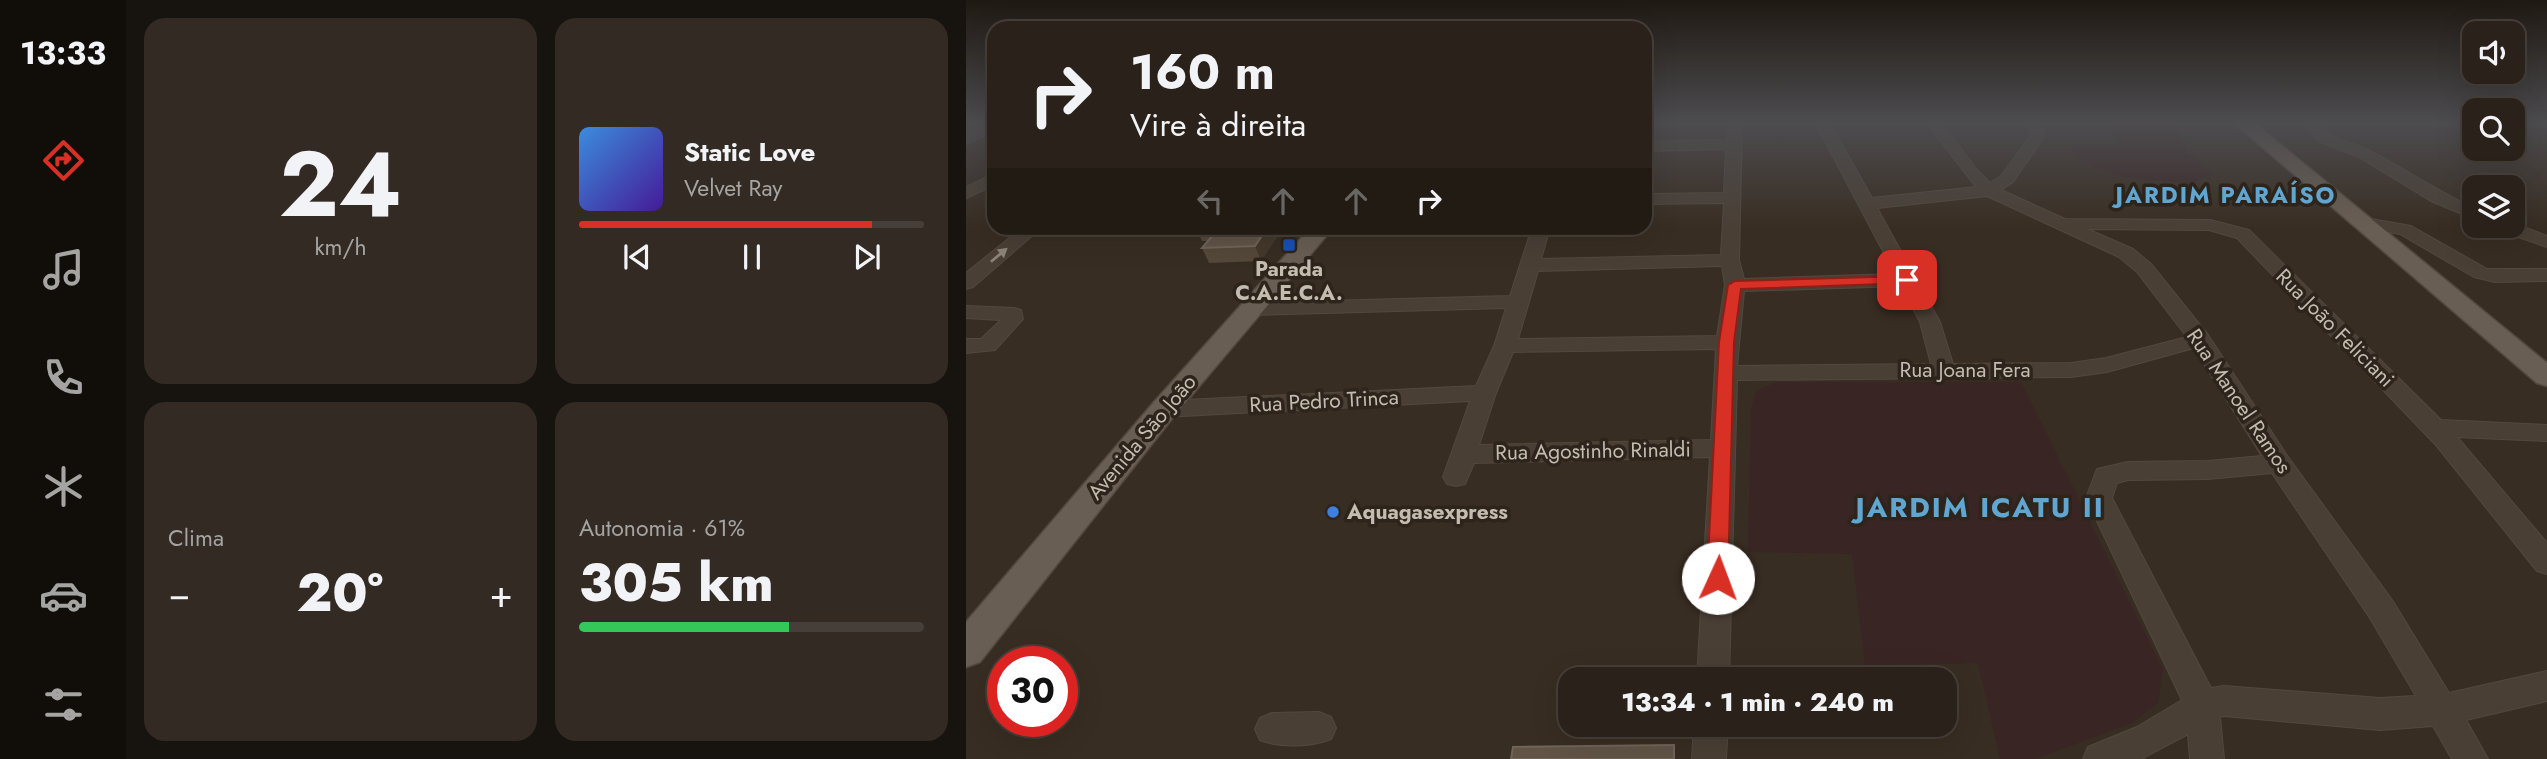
<!DOCTYPE html>
<html lang="pt">
<meta charset="utf-8">
<style>
body{margin:0;font-family:Jost,sans-serif;background:#322a23;color:#f1f3f6;height:100vh;display:flex;flex-direction:column;font-size:26px;white-space:nowrap}
*{box-sizing:border-box;margin:0}
p{font-size:23px;color:#a5a4a2}
.icon{flex:none;width:38px;height:38px;fill:none;stroke:currentColor;stroke-width:2;stroke-linecap:round;stroke-linejoin:round}
.map{position:relative;flex:1;overflow:hidden}
.side{display:flex;flex-direction:column;gap:18px;padding:18px;background:#17130e;width:840px}
.side>*{flex:none}
.top-card{position:absolute;left:21px;top:21px;width:665px;height:214px;border-radius:21px;box-shadow:0 7px 28px #0002,0 0 0 2px #463f39;background:#2a221a;color:#f1f3f6;overflow:hidden}
.fabs{position:absolute;left:1496px;top:21px;display:grid;gap:14px}
.fabs a{display:grid;place-items:center;width:63px;height:63px;border-radius:14px;background:#2a221a;box-shadow:0 7px 28px #0002,0 0 0 2px #463f39;font-size:35px}
.speed{position:absolute;left:21px;top:646px;display:flex;gap:14px;font-size:35px;font-weight:700;text-align:center}
.speed>*{display:grid;place-content:center;width:91px;height:91px;border-radius:50%;background:#2a221a;box-shadow:0 7px 28px #0002,0 0 0 2px #463f39;line-height:1}
.speed .limit{border:10px solid #d22;background:#fff;color:#111}
.pin{position:absolute;display:grid;place-items:center;width:60px;height:60px;color:#fff;margin:-30px;border-radius:14px;box-shadow:0 4px 10px #0006}
.me{position:absolute;width:77px;margin:-38px;rotate:2deg;stroke-linejoin:round;filter:drop-shadow(0 0 5px #0008)}
.turn{display:flex;align-items:center;gap:24px;height:147px;padding:0 28px;font-size:32px}
.turn .icon{width:91px;height:91px;stroke-width:2.5}
.turn b{display:block;font-size:49px;line-height:60px}
.lanes{display:flex;align-items:center;height:66px;padding:0 28px;background:#0003;justify-content:center;gap:35px;direction:ltr}
.lanes .off{opacity:.35}
.big{font-size:52px;font-weight:800;line-height:1.1}
.side .tile{flex:1;display:flex;flex-direction:column;justify-content:center;gap:10px;min-width:0;padding:0 24px;border-radius:21px;background:#322a23}
.side .dial{align-items:center;gap:0}
.dial b{font-size:91px;line-height:1}
.song{display:flex;align-items:center;gap:21px}
.cover{width:84px;height:84px;border-radius:10px;background:linear-gradient(135deg,hsl(210 70% 55%),hsl(260 70% 35%))}
.played{height:7px;border-radius:4px;background:linear-gradient(90deg,#d93025 85%,#463f39 85%)}
.keys{display:flex;justify-content:space-around;direction:ltr}
.heat{display:flex;justify-content:space-between;align-items:center;font-size:38px;direction:ltr}
.charge{height:10px;border-radius:5px;background:linear-gradient(90deg,#34c759 61%,#463f39 0)}
.side .tiles{flex:1;display:grid;gap:18px;grid-template-columns:repeat(2,1fr)}
.trip{position:absolute;left:592px;top:667px;width:399px;height:70px;border-radius:21px;background:#2a221a;box-shadow:0 7px 28px #0002,0 0 0 2px #463f39;font-weight:800;line-height:70px;text-align:center}
main{display:flex;flex:1;min-height:0}
.dock{display:flex;flex-direction:column;width:126px;justify-content:space-around;align-items:center;background:#110e0a;color:#a5a4a2}
.dock .icon{width:49px;height:49px}
.dock .on{color:#d93025}
.dock b{font-size:32px;color:#f1f3f6}
.map>svg:first-child{display:block}
.green{fill:#392524}
.lines{fill:none;stroke-linecap:round;stroke-linejoin:round}
.minor-casing{stroke:#52493e;stroke-width:2}
.major-casing{stroke:#52493e;stroke-width:3}
.minor{fill:#493f35;fill-rule:evenodd}
.major{fill:#695e53;fill-rule:evenodd}
.wall{fill:#54483a}
.shaded-wall{fill:#44382b}
.building{fill:#615447;stroke:#706457;stroke-width:2}
.oneway{fill:#8d8479}
.route{fill:#d93025;stroke:#8d1f18;stroke-width:2}
.transit-dot{fill:#1a4fb4;stroke:#2d241b;stroke-width:2.5}
.shop-dot{fill:#3f7fe0;stroke:#2d241b;stroke-width:2.5}
.labels{text-anchor:middle;stroke-width:7;stroke-linejoin:round;paint-order:stroke}
.poi-label{font-size:21px;font-weight:bold;fill:#c5bcb0;stroke:#2d241b}
.street-label{font-size:21px;fill:#c5bcb0;stroke:#2d241b}
.far-district-label{font-size:23px;font-weight:bold;letter-spacing:2px;fill:#60a6d0;stroke:#2d241b}
.district-label{font-size:28px;font-weight:bold;letter-spacing:2px;fill:#60a6d0;stroke:#2d241b}
</style>
<main>
<nav class="dock">
<b>13:33</b>
<svg class="icon on" aria-label="directions" viewBox="0 0 24 24"><path d="M12 3l9 9-9 9-9-9zM9 14v-3h6M13 9l2 2-2 2"/></svg>
<svg class="icon" aria-label="music" viewBox="0 0 24 24"><path d="M9 18V5l10-2v13"/><circle cx="6" cy="18" r="3"/><circle cx="16" cy="16" r="3"/></svg>
<svg class="icon" aria-label="phone" viewBox="0 0 24 24"><path d="M5 4h4l2 5-3 2q2 4 5 5l2-3 5 2v4C11 20 4 13 5 4z"/></svg>
<svg class="icon" aria-label="climate" viewBox="0 0 24 24"><path d="M12 3v18M4 7l16 10M4 17L20 7"/></svg>
<svg class="icon" aria-label="car" viewBox="0 0 24 24"><path d="M5 17H2v-5l4-1 3-4h7l3 4 3 1v5h-3M9 17h6M6 11h13"/><circle cx="7" cy="17" r="2"/><circle cx="17" cy="17" r="2"/></svg>
<svg class="icon" aria-label="filters" viewBox="0 0 24 24"><path d="M4 7h16M4 17h16"/><circle cx="9" cy="7" r="2"/><circle cx="15" cy="17" r="2"/></svg>
</nav>
<section class="side">
<div class="tiles">
<div class="tile dial"><b>24</b><p>km/h</p></div>
<div class="tile">
<div class="song"><i class="cover"></i><div><b>Static Love</b><p>Velvet Ray</p></div></div>
<div class="played"></div>
<div class="keys"><svg class="icon" aria-label="previous" viewBox="0 0 24 24"><path d="M18 5L8 12l10 7zM5 5v14"/></svg><svg class="icon" aria-label="pause" viewBox="0 0 24 24"><path d="M8 5v14M16 5v14"/></svg><svg class="icon" aria-label="next" viewBox="0 0 24 24"><path d="M6 5l10 7-10 7zM19 5v14"/></svg></div>
</div>
<div class="tile"><p>Clima</p>
<div class="heat"><a>−</a><b class="big">20°</b><a>+</a></div>
</div>
<div class="tile"><p>Autonomia · 61%</p><b class="big">305 km</b><div class="charge"></div></div>
</div>
</section>
<div class="map">
<svg width="1581" height="759" viewBox="0 0 1581 759">
<rect width="100%" height="100%" fill="#382d22"/>
<!-- green -->
<g class="green">
<path d="M1145,122H1209L1222,152L1245,174L1224,184L1159,177L1133,170L1113,160L1104,146L1151,145Z"/>
<path d="M811,382H1055L1197,670L1192,703L1166,723L1069,759H1034L1012,663L899,665L886,554L782,552L785,409L790,391Z"/>
</g>
<g class="lines">
<defs>
<g id="minor">
<path d="M20,122H28V130L0,144V133Z"/>
<path d="M762,122H776L773,260L778,279L929,274L849,122H863L906,198L1010,187L960,122H975L1010,169L1024,183L1035,176L1065,135L1059,122H1073L1079,135L1047,182L1035,190L1099,219L1244,220L1283,230L1475,420L1581,425V441L1491,437L1581,543V574L1571,571L1470,445L1271,238L1243,230L1121,229L1167,249L1185,264L1242,335L1322,457L1426,600L1483,693L1581,671V701L1500,720L1522,759H1486L1467,726L1414,730L1258,716L1254,717L1258,759H1224L1222,734L1175,759H1117L1122,747L1171,727L1216,700L1120,498L1131,469L1162,462L1242,461L1296,456L1228,348L1141,372L1105,377L771,380L763,679H731L744,457L508,463L499,484L490,486L481,484L477,477L504,401L198,417L190,414L186,409L190,404L198,401L510,386L528,346L540,308L285,315L278,313L275,309L278,305L285,303L544,296L566,228H584L575,259L755,255L758,203L679,204V194L758,193L760,149L679,151V141L761,140ZM1021,196L1153,257L1171,272L1221,337L1140,358L1105,363L987,364L974,322L911,208ZM756,266L759,285L751,336L552,339L572,271ZM935,286L954,322L965,364L771,366L778,291ZM750,349L745,440L513,445L530,393L547,352ZM1306,473L1404,618L1450,696L1414,698L1258,686L1245,688L1146,498L1151,483L1162,480L1242,479Z"/>
<path d="M1345,122H1364L1356,128C1370,141 1390,143 1406,152C1440,170 1473,192 1508,208V219L1465,201L1393,157L1353,141L1340,127Z"/>
<path d="M28,174V185L0,198V187Z"/>
<path d="M1394,217L1445,226L1521,269H1581V281L1529,282L1508,277L1434,234L1388,226L1385,222Z"/>
<path d="M1547,223L1581,236V247L1532,230L1529,226H1547Z"/>
<path d="M56,228H75L7,287L0,289V273Z"/>
<path d="M347,228H431L422,233L355,234L349,233Z"/>
<path d="M0,306L48,308L55,310L57,319L29,350L0,353V339H15L35,320L0,318Z"/>
<path d="M353,712L365,717L370,728L365,739C345,747 314,748 294,740L289,729L294,718L306,713Z"/>
<path d="M728,724H762L760,759H726Z"/>
</g>
<g id="major">
<path d="M1267,122H1287L1581,363V386L1571,383Z"/>
<path d="M344,228H367L208,416L14,662L0,667V622L188,402Z"/>
</g>
</defs>
<!-- minor casing -->
<use href="#minor" class="minor-casing"/>
<!-- major casing -->
<use href="#major" class="major-casing"/>
<!-- minor -->
<use href="#minor" class="minor"/>
<!-- major -->
<use href="#major" class="major"/>
</g>
<!-- wall -->
<path class="wall" d="M230,228H317L295,261L243,263L236,248L242,241H236Z"/>
<!-- shaded-wall -->
<path class="shaded-wall" d="M301,228H317L295,261L289,246Z"/>
<!-- building -->
<g class="building">
<path d="M253,228H301L289,246L236,248Z"/>
<path d="M708,745V759H545L547,747Z"/>
</g>
<!-- one-way arrows -->
<defs><path id="oneway-solid" d="M-6-.8H1V-3.2L6.5 0L1 3.2V.8H-6Z" transform="scale(1.75)"/></defs>
<use class="oneway" href="#oneway-solid" transform="translate(33 255) rotate(-40)"/>
<!-- sky -->
<linearGradient id="sky" x2="0" y2="1"><stop stop-color="#1f1913"/><stop offset="0.54" stop-color="#4d4c4f"/><stop offset="1" stop-color="#4d4c4f" stop-opacity="0"/></linearGradient>
<rect width="1581" height="228" fill="url(#sky)"/>
<!-- route -->
<path class="route" d="M941,276L948,280L946,283L775,289L768,342L762,578L759,584L752,586L744,584L741,578L753,342L762,285L769,281Z"/>
<!-- markers -->
<rect class="transit-dot" x="316" y="238" width="14" height="14" rx="3.5"/>
<circle class="shop-dot" cx="367" cy="512" r="7"/>
<g class="labels">
<!-- poi labels -->
<g class="poi-label">
<text x="323" y="276">Parada<tspan x="323" dy="24">C.A.E.C.A.</tspan></text>
<text x="381" y="519" text-anchor="start">Aquagasexpress</text>
</g>
<!-- street labels -->
<g class="street-label">
<text transform="translate(1369 328) rotate(45)" y="7">Rua João Feliciani</text>
<text x="999" y="377">Rua Joana Fera</text>
<text transform="translate(358 401) rotate(-3)" y="7">Rua Pedro Trinca</text>
<text transform="translate(1273 401) rotate(56)" y="7">Rua Manoel Ramos</text>
<text transform="translate(176 437) rotate(-50)" y="7">Avenida São João</text>
<text transform="translate(627 451) rotate(-1)" y="7">Rua Agostinho Rinaldi</text>
</g>
<!-- far-district labels -->
<g class="far-district-label">
<text x="1260" y="203">JARDIM PARAÍSO</text>
</g>
<!-- district labels -->
<g class="district-label">
<text x="1014" y="517">JARDIM ICATU II</text>
</g>
</g>
</svg>
<div class="fabs">
<a><svg class="icon" aria-label="sound" viewBox="0 0 24 24"><path d="M4 9h4l5-4v14l-5-4H4zM17 9q2 3 0 6"/></svg></a>
<a><svg class="icon" aria-label="search" viewBox="0 0 24 24"><circle cx="10" cy="10" r="6"/><path d="M15 15l6 6"/></svg></a>
<a><svg class="icon" aria-label="layers" viewBox="0 0 24 24"><path d="M12 4l9 5-9 5-9-5zM3 14l9 5 9-5"/></svg></a>
</div>
<div class="speed"><div class="limit">30</div></div>
<div class="pin" style="left:941px;top:280px;background:#d93025"><svg class="icon" aria-label="arrive" viewBox="0 0 24 24"><path d="M6 21V4h12l-3 4 3 4H6"/></svg></div>
<svg class="me" style="left:752px;top:578px" viewBox="-20 -20 40 40"><circle r="19" fill="#fff"/><path d="M0-13L10 11 0 6-10 11z" fill="#d93025"/></svg>
<div class="trip">13:34 · 1 min · 240 m</div>
<div class="top-card">
<div class="turn"><svg class="icon" aria-label="right" viewBox="0 0 24 24"><path d="M7 20v-9h11M14 6l5 5-5 5"/></svg><div><b>160 m</b>Vire à direita</div></div>
<div class="lanes"><svg class="icon off" aria-label="left" viewBox="0 0 24 24"><path d="M17 20v-9H6M10 6l-5 5 5 5"/></svg><svg class="icon off" aria-label="ahead" viewBox="0 0 24 24"><path d="M12 20V5M6 11l6-6 6 6"/></svg><svg class="icon off" aria-label="ahead" viewBox="0 0 24 24"><path d="M12 20V5M6 11l6-6 6 6"/></svg><svg class="icon" aria-label="right" viewBox="0 0 24 24"><path d="M7 20v-9h11M14 6l5 5-5 5"/></svg></div>
</div>
</div>
</main>
